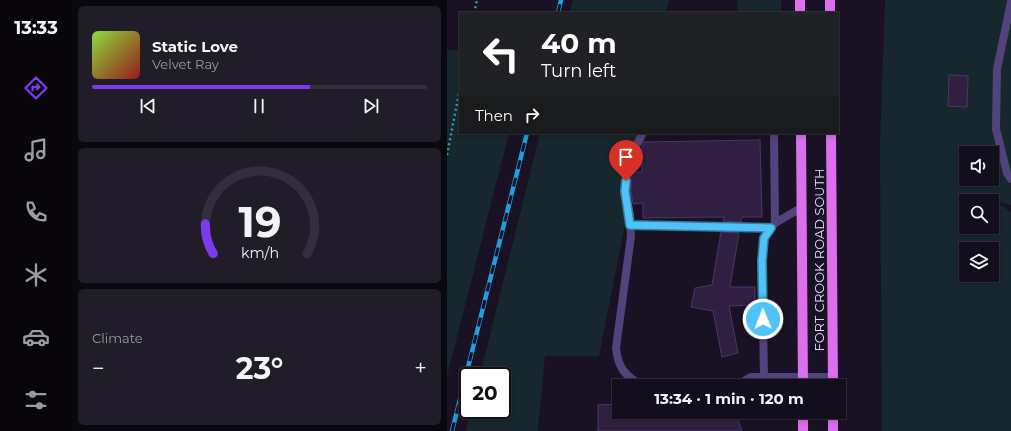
<!DOCTYPE html>
<meta charset="utf-8">
<style>
body{margin:0;font-family:Montserrat,sans-serif;background:#201c28;color:#f1f3f6;height:100vh;display:flex;flex-direction:column;font-size:15px;white-space:nowrap}
*{box-sizing:border-box;margin:0}
p{font-size:13px;color:#9d9ca3}
.icon{flex:none;width:22px;height:22px;fill:none;stroke:currentColor;stroke-width:2;stroke-linecap:round;stroke-linejoin:round}
.map{position:relative;flex:1;overflow:hidden}
.drawer{display:flex;flex-direction:column;gap:6px;padding:6px;background:#0a080f;width:375px}
.drawer>*{flex:none}
.top-card{position:absolute;left:12px;top:12px;width:380px;height:122px;border-radius:0px;box-shadow:0 2px 6px #0003,0 0 0 1px #322e3a;background:#202124;color:#fff;overflow:hidden}
.buttons{position:absolute;left:512px;top:146px;display:grid;gap:8px}
.buttons a{display:grid;place-items:center;width:40px;height:40px;border-radius:0px;background:#130e1b;box-shadow:0 2px 6px #0003,0 0 0 1px #322e3a;font-size:20px}
.speed{position:absolute;left:12px;top:367px;display:flex;gap:8px;font-size:20px;font-weight:700;text-align:center}
.speed>*{display:grid;place-content:center;width:52px;height:52px;border-radius:50%;background:#130e1b;box-shadow:0 2px 6px #0003,0 0 0 1px #322e3a;line-height:1}
.speed .limit{border:2px solid #111;border-radius:6px;background:#fff;color:#111}
.pin{position:absolute;display:grid;place-items:center;width:34px;height:34px;color:#fff;margin:-41px -17px;border-radius:50% 50% 50% 0;rotate:-45deg;box-shadow:0 0 4px #0007}
.pin .icon{rotate:45deg}
.me{position:absolute;width:44px;margin:-22px;rotate:359deg;stroke-linejoin:round;filter:drop-shadow(0 0 3px #0008)}
.turn{display:flex;align-items:center;gap:14px;height:84px;padding:0 16px;font-size:18px}
.turn .icon{width:52px;height:52px;stroke-width:2.5}
.turn b{display:block;font-size:28px;line-height:34px}
.then{display:flex;align-items:center;height:38px;padding:0 16px;background:#0003;gap:8px;font-size:15px}
.big{font-size:30px;font-weight:700;line-height:1.1}
.drawer .widget{flex:1;display:flex;flex-direction:column;justify-content:center;gap:6px;min-width:0;padding:0 14px;border-radius:6px;background:#201c28}
.drawer .dial{align-items:center;gap:0}
.dial svg{height:104px;overflow:visible;fill:none;stroke:#322e3a;stroke-width:7;stroke-linecap:round;text-anchor:middle}
.dial text{fill:#f1f3f6;stroke:none}
.song{display:flex;align-items:center;gap:12px}
.cover{width:48px;height:48px;border-radius:6px;background:linear-gradient(135deg,hsl(90 70% 55%),hsl(0 70% 35%))}
.played{height:4px;border-radius:2px;background:linear-gradient(90deg,#7c3aed 65%,#322e3a 65%)}
.keys{display:flex;justify-content:space-around;direction:ltr}
.heat{display:flex;justify-content:space-between;align-items:center;font-size:22px;direction:ltr}
.trip{position:absolute;left:165px;top:379px;width:234px;height:40px;border-radius:0px;background:#130e1b;box-shadow:0 2px 6px #0003,0 0 0 1px #322e3a;font-weight:700;line-height:40px;text-align:center}
main{display:flex;flex:1;min-height:0}
.tab-bar{display:flex;flex-direction:column;width:72px;justify-content:space-around;align-items:center;background:#08060b;color:#9d9ca3}
.tab-bar .icon{width:28px;height:28px}
.tab-bar .current{color:#7c3aed}
.tab-bar b{font-size:18px;color:#f1f3f6}
.map>svg:first-child{display:block}
.green{fill:#16282d;fill-rule:evenodd}
.building{fill:#2f2042;stroke:#4d356b}
.lines{fill:none;stroke-linecap:round;stroke-linejoin:round}
.path{stroke:#3f96a9;stroke-width:2.5;stroke-dasharray:2 3;stroke-linecap:butt}
.service{stroke:#53437d;stroke-width:8}
.minor{stroke:#53437d;stroke-width:8}
.primary{stroke:#db6fec;stroke-width:10}
.rail-casing{stroke:#1e9fe2;stroke-width:4.5}
.rail{stroke:#191224;stroke-width:3;stroke-dasharray:9;stroke-linecap:butt}
.route-casing{stroke:#337fa1;stroke-width:10}
.route{stroke:#4fc3f7;stroke-width:7}
.labels{text-anchor:middle;stroke-width:4;stroke-linejoin:round;paint-order:stroke}
.street-label{font-size:13px;fill:#e5dafa;stroke:#191224}
</style>
<main>
<nav class="tab-bar">
<b>13:33</b>
<svg class="icon current" aria-label="directions" viewBox="0 0 24 24"><path d="M12 3l9 9-9 9-9-9zM9 14v-3h6M13 9l2 2-2 2"/></svg>
<svg class="icon" aria-label="music" viewBox="0 0 24 24"><path d="M9 18V5l10-2v13"/><circle cx="6" cy="18" r="3"/><circle cx="16" cy="16" r="3"/></svg>
<svg class="icon" aria-label="phone" viewBox="0 0 24 24"><path d="M5 4h4l2 5-3 2q2 4 5 5l2-3 5 2v4C11 20 4 13 5 4z"/></svg>
<svg class="icon" aria-label="climate" viewBox="0 0 24 24"><path d="M12 3v18M4 7l16 10M4 17L20 7"/></svg>
<svg class="icon" aria-label="car" viewBox="0 0 24 24"><path d="M5 17H2v-5l4-1 3-4h7l3 4 3 1v5h-3M9 17h6M6 11h13"/><circle cx="7" cy="17" r="2"/><circle cx="17" cy="17" r="2"/></svg>
<svg class="icon" aria-label="filters" viewBox="0 0 24 24"><path d="M4 7h16M4 17h16"/><circle cx="9" cy="7" r="2"/><circle cx="15" cy="17" r="2"/></svg>
</nav>
<section class="drawer">
<div class="widget">
<div class="song"><i class="cover"></i><div><b>Static Love</b><p>Velvet Ray</p></div></div>
<div class="played"></div>
<div class="keys"><svg class="icon" aria-label="previous" viewBox="0 0 24 24"><path d="M18 5L8 12l10 7zM5 5v14"/></svg><svg class="icon" aria-label="pause" viewBox="0 0 24 24"><path d="M8 5v14M16 5v14"/></svg><svg class="icon" aria-label="next" viewBox="0 0 24 24"><path d="M6 5l10 7-10 7zM19 5v14"/></svg></div>
</div>
<div class="widget dial"><svg viewBox="0 0 100 80">
<path d="M14 69A42 42 0 1 1 86 69"/>
<path d="M14 69A42 42 0 0 1 8 46" stroke="#7c3aed"/>
<text x="50" y="56" font-size="32" font-weight="700">19</text>
<text x="50" y="72" font-size="11">km/h</text>
</svg></div>
<div class="widget"><p>Climate</p>
<div class="heat"><a>−</a><b class="big">23°</b><a>+</a></div>
</div>
</section>
<div class="map">
<svg width="564" height="431" viewBox="0 0 564 431">
<rect width="100%" height="100%" fill="#191224"/>
<!-- green -->
<g class="green">
<path d="M126,0H222L219,13H123Z"/>
<path d="M290,0H334V13H291Z"/>
<path d="M438,0H564V205L548,201L564,212V431H435L433,146ZM519,153H545V179H519ZM519,201H545V227H519ZM519,249H545V275H519Z"/>
<path d="M0,50H13V133H62L0,376Z"/>
<path d="M93,133H196L152,356H98L91,431H19L24,410H55V376H33Z"/>
</g>
<!-- building -->
<g class="building">
<path d="M502,75L521,76L520,107L501,106Z"/>
<path d="M313,140L315,217H295L294,222L276,221L277,217L196,218V203L186,204L184,191V172H195V147L197,142Z"/>
<path d="M274,232L292,233L283,287H308V305L282,306L291,353L275,357L266,311L244,307L248,288L265,285Z"/>
<path d="M172,404V412H254V418L270,412H288L295,431H151V405Z"/>
</g>
<g class="lines">
<!-- path -->
<g class="path">
<path d="M27,13L30,0"/>
<path d="M0,155L13,88"/>
</g>
<!-- service -->
<g class="service">
<path d="M196,133L183,157L179,171L178,191L183,216L184,236L169,348C171,368 178,376 196,386"/>
<path d="M327,133L328,223"/>
<path d="M183,225L324,228"/>
<path d="M317,377L315,261L317,238L328,223L354,208"/>
<path d="M274,386L292,384L304,377H386"/>
</g>
<!-- minor -->
<path class="minor" d="M564,2L550,69L549,129L560,173L564,179"/>
<!-- primary -->
<g class="primary">
<path d="M353,0V13"/>
<path d="M383,0V13"/>
<path d="M354,133L356,386"/>
<path d="M384,133L386,386"/>
<path d="M356,412V431"/>
<path d="M386,412V431"/>
</g>
<defs>
<g id="rail">
<path d="M111,13L114,0"/>
<path d="M5,431L80,133"/>
</g>
</defs>
<!-- rail casing -->
<use href="#rail" class="rail-casing"/>
<!-- rail -->
<use href="#rail" class="rail"/>
</g>
<g class="lines">
<defs>
<path id="route" d="M179,181L178,191L183,225L324,228L317,238L315,261L316,319"/>
</defs>
<!-- route casing -->
<use href="#route" class="route-casing"/>
<!-- route -->
<use href="#route" class="route"/>
</g>
<g class="labels">
<!-- street labels -->
<g class="street-label">
<text transform="translate(372 260) rotate(-90)" y="5">FORT CROOK ROAD SOUTH</text>
</g>
</g>
</svg>
<div class="buttons">
<a><svg class="icon" aria-label="sound" viewBox="0 0 24 24"><path d="M4 9h4l5-4v14l-5-4H4zM17 9q2 3 0 6"/></svg></a>
<a><svg class="icon" aria-label="search" viewBox="0 0 24 24"><circle cx="10" cy="10" r="6"/><path d="M15 15l6 6"/></svg></a>
<a><svg class="icon" aria-label="layers" viewBox="0 0 24 24"><path d="M12 4l9 5-9 5-9-5zM3 14l9 5 9-5"/></svg></a>
</div>
<div class="speed"><div class="limit">20</div></div>
<div class="pin" style="left:179px;top:181px;background:#d93025"><svg class="icon" aria-label="arrive" viewBox="0 0 24 24"><path d="M6 21V4h12l-3 4 3 4H6"/></svg></div>
<svg class="me" style="left:316px;top:319px" viewBox="-20 -20 40 40"><circle r="17" fill="#4fc3f7" stroke="#fff" stroke-width="3"/><path d="M0-11L8 9 0 5-8 9z" fill="#fff"/></svg>
<div class="trip">13:34 · 1 min · 120 m</div>
<div class="top-card">
<div class="turn"><svg class="icon" aria-label="left" viewBox="0 0 24 24"><path d="M17 20v-9H6M10 6l-5 5 5 5"/></svg><div><b>40 m</b>Turn left</div></div>
<div class="then">Then<svg class="icon" aria-label="right" viewBox="0 0 24 24"><path d="M7 20v-9h11M14 6l5 5-5 5"/></svg></div>
</div>
</div>
</main>
